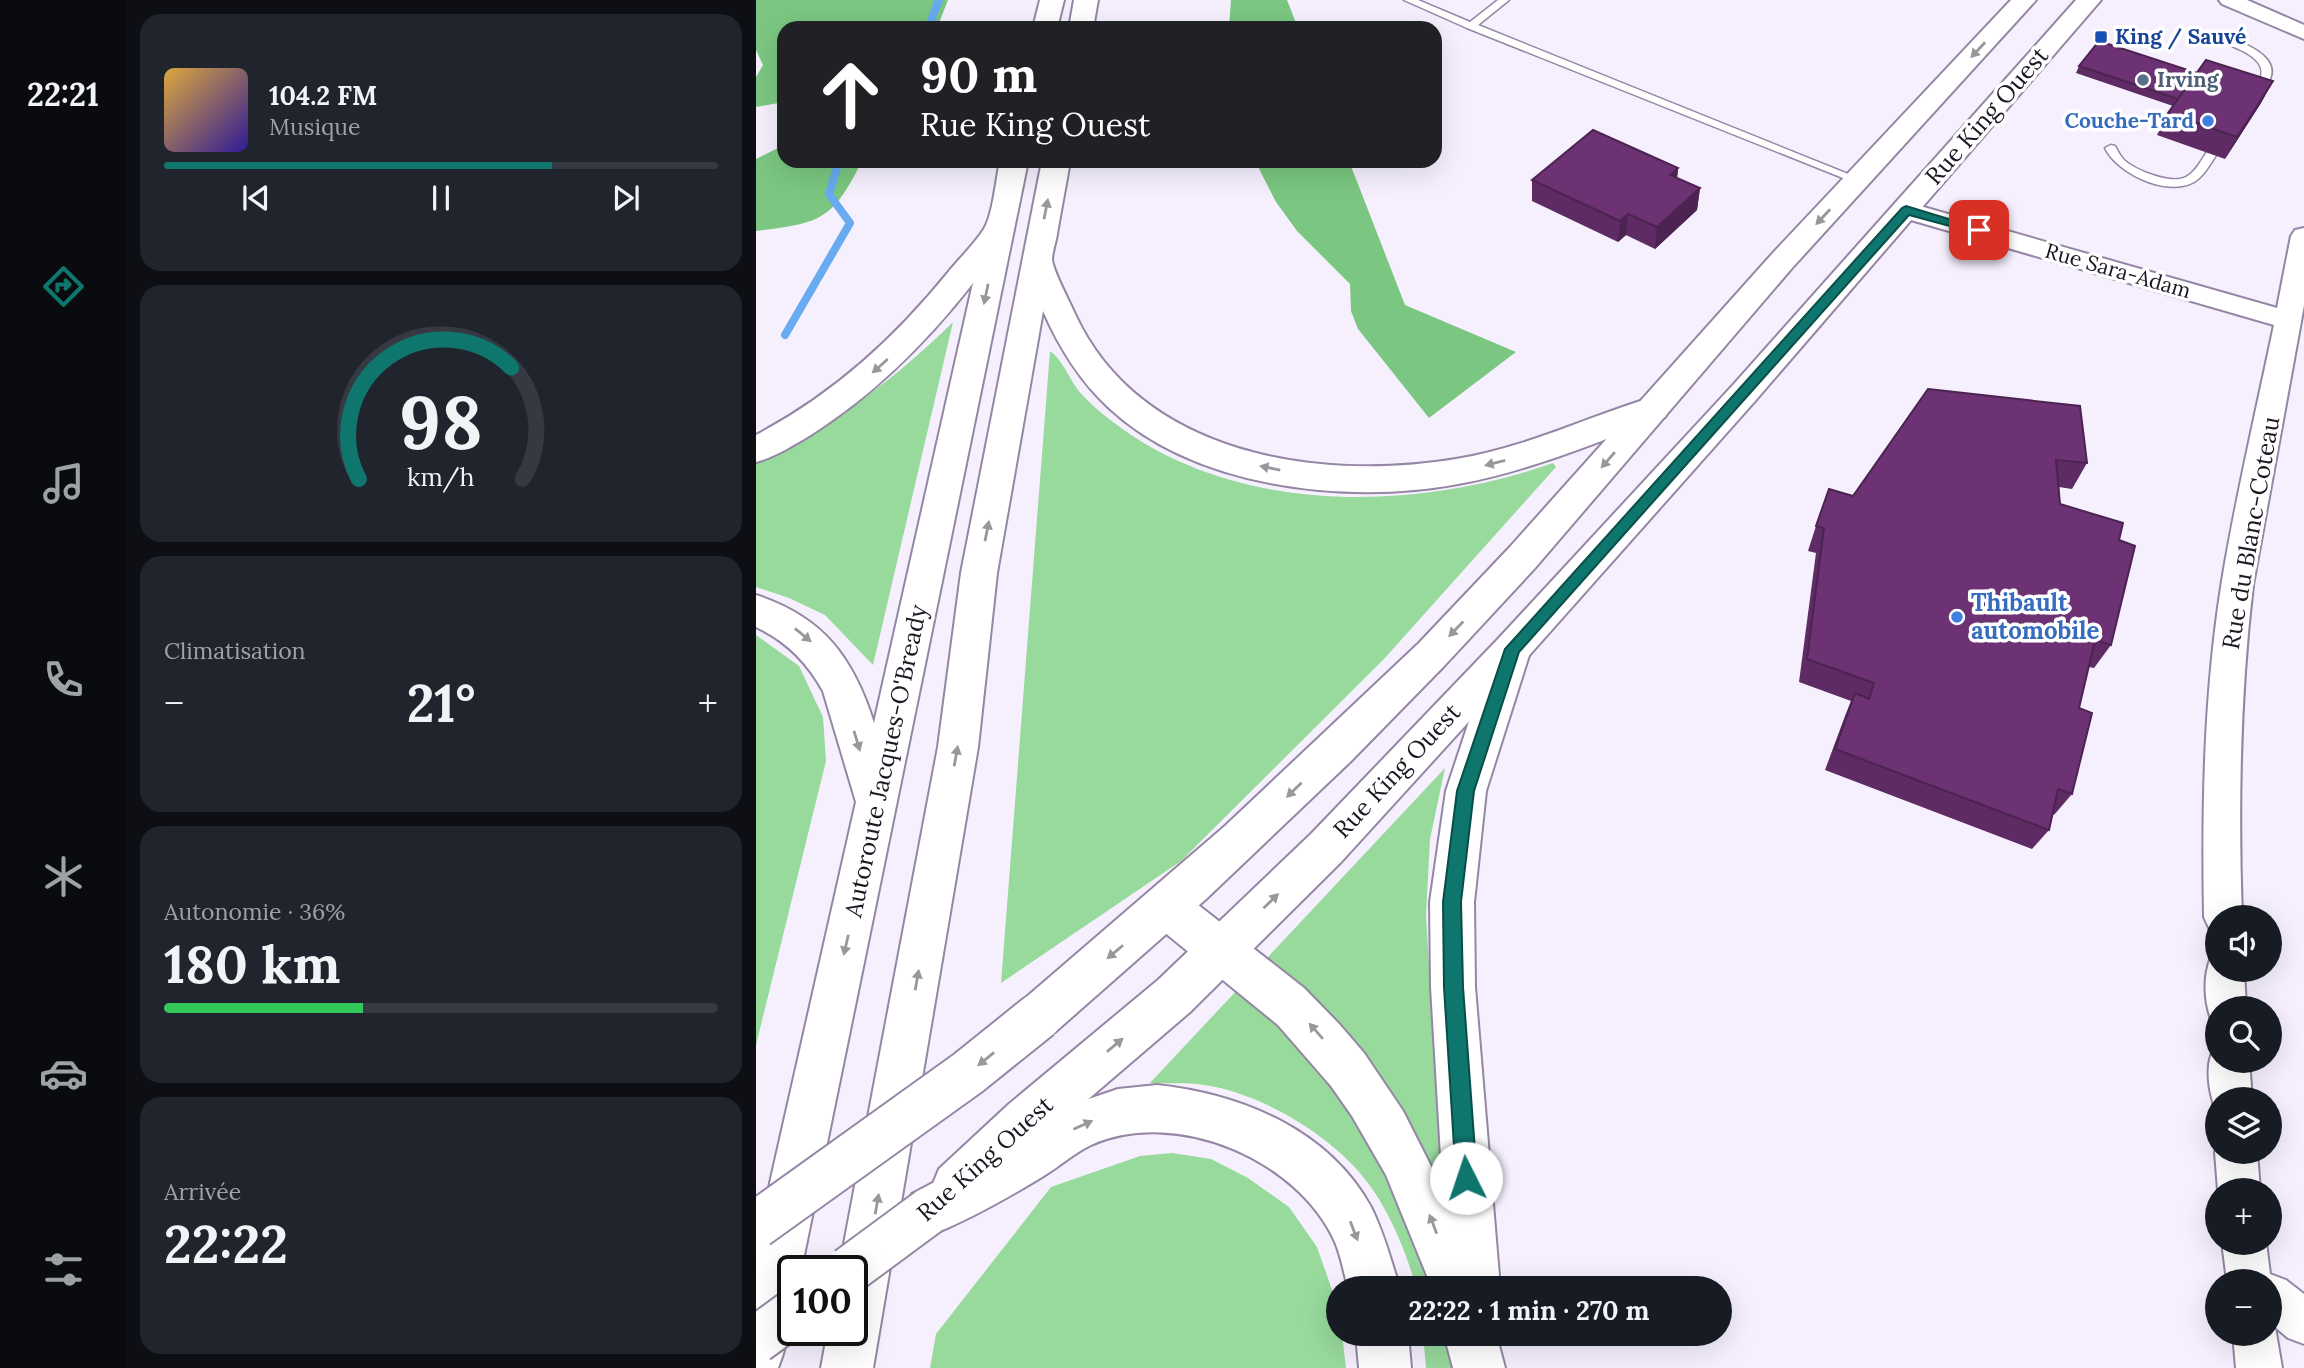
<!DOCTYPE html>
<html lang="fr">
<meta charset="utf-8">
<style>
body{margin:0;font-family:Lora,serif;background:#20242c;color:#f1f3f6;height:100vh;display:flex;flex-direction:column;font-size:26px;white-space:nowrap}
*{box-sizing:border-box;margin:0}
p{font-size:23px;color:#9ea1a6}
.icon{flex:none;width:38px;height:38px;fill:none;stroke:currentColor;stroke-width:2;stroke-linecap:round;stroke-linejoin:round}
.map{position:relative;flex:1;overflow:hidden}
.drawer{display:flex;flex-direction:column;gap:14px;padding:14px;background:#0d0f14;width:630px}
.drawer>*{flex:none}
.hud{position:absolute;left:21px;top:21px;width:665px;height:147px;border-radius:21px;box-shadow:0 7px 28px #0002;background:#202124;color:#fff;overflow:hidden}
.fabs{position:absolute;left:1449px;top:905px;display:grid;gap:14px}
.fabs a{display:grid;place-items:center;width:77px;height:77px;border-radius:50%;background:#171b24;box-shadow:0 7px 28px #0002;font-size:35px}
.speed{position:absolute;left:21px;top:1255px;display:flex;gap:14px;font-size:35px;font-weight:700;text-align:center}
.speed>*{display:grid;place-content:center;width:91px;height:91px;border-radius:50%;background:#171b24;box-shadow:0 7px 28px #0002;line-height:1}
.speed .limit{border:4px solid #111;border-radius:10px;background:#fff;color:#111}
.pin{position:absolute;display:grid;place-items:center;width:60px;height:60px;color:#fff;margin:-30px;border-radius:14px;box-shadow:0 4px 10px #0006}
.me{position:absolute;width:77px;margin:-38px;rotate:356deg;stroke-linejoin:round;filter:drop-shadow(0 0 5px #0008)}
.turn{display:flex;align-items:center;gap:24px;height:147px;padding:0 28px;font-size:32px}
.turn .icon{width:91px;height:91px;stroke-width:2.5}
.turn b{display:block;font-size:49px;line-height:60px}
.big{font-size:52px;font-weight:700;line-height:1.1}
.drawer .tile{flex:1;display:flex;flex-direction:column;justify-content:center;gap:10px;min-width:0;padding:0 24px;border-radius:21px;background:#20242c}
.drawer .dial{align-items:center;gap:0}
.dial svg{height:182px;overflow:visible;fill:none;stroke:#363941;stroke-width:7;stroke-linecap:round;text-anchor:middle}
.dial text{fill:#f1f3f6;stroke:none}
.song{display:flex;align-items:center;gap:21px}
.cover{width:84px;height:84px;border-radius:10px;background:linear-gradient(135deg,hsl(40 70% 55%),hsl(250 70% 35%))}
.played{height:7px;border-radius:4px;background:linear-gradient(90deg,#0f766e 70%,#363941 70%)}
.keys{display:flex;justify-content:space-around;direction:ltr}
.heat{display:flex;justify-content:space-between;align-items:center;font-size:38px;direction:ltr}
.charge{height:10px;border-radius:5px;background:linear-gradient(90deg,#34c759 36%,#363941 0)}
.trip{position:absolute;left:570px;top:1276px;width:406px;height:70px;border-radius:35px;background:#171b24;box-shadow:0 7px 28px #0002;font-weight:700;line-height:70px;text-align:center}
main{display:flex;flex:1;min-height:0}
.tabs{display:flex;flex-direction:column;width:126px;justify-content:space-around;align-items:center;background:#090b0e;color:#9ea1a6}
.tabs .icon{width:49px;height:49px}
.tabs .on{color:#0f766e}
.tabs b{font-size:32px;color:#f1f3f6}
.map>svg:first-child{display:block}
.green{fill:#98d99c}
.forest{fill:#7bc781}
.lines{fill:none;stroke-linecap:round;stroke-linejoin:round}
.stream{stroke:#68abf1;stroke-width:8}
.lane-casing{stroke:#9486a4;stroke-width:3}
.street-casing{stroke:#9486a4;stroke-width:4}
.primary-casing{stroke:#9486a4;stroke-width:4}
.highway-casing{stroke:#9486a4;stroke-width:4}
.lane{fill:#fff;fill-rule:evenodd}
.street{fill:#fff;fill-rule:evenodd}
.primary{fill:#fff;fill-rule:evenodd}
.highway{fill:#fff;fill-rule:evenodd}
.primary-bridge-casing{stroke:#9486a4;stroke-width:50;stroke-linecap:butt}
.primary-bridge{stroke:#fff;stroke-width:46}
.wall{fill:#5e2b64}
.shaded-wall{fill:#4c2351}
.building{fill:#6d3274;stroke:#4c2351;stroke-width:2}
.oneway{fill:#99979c}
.route{fill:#0f766e;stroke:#0a4d48;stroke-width:2}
.transit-dot{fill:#1a4fb4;stroke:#fff;stroke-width:2.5}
.service-dot{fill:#5c6f8a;stroke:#fff;stroke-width:2.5}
.shop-dot{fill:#3f7fe0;stroke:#fff;stroke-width:2.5}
.labels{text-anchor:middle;stroke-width:7;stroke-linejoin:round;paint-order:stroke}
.far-transit-label{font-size:21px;font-weight:bold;fill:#164399;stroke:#fff;text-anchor:start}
.far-service-label{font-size:21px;font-weight:bold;fill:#4e5e75;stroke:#fff;text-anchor:start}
.far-shop-label{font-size:21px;font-weight:bold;fill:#366cbe;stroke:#fff;text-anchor:end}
.far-street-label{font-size:21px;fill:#1c1722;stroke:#fff}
.street-label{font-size:24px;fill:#1c1722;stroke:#fff}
.shop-label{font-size:24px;font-weight:bold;fill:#366cbe;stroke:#fff;text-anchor:start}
</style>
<main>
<nav class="tabs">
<b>22:21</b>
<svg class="icon on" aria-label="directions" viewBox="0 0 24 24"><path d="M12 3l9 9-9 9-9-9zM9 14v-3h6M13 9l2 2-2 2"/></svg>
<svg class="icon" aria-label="music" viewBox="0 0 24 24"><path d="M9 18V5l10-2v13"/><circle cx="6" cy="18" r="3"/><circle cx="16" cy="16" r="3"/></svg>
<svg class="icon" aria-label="phone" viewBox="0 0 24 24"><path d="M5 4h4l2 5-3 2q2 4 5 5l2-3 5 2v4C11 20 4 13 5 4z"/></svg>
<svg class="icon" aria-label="climate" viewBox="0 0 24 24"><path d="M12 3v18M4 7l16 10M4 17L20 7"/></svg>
<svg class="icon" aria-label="car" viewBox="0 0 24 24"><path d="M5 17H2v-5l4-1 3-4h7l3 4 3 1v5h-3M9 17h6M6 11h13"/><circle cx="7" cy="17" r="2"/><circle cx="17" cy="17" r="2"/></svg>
<svg class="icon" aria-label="filters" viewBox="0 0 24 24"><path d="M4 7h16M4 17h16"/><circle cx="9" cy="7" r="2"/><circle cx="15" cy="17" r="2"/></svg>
</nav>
<section class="drawer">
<div class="tile">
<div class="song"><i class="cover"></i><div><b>104.2 FM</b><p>Musique</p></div></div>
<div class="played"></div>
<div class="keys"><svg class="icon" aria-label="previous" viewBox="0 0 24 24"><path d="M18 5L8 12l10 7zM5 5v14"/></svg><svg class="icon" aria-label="pause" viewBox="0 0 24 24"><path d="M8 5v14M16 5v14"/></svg><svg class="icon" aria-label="next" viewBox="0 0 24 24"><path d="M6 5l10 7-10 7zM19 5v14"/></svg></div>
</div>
<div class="tile dial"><svg viewBox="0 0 100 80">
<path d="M14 69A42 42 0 1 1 86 69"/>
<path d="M14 69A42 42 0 0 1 81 20" stroke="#0f766e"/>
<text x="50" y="56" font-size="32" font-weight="700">98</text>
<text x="50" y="72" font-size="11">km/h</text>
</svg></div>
<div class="tile"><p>Climatisation</p>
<div class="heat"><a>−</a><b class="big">21°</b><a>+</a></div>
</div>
<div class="tile"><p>Autonomie · 36%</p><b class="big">180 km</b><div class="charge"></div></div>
<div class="tile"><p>Arrivée</p><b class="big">22:22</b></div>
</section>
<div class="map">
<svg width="1548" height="1368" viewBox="0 0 1548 1368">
<rect width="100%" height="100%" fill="#f6f0fe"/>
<!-- green -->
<g class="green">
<path d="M197,322L117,665L69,615L33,598L0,587V464C77,424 135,383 197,322Z"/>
<path d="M294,351C306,359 313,378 322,390C332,402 345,413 357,422C480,516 658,512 797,463L800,467L628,659L425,861L245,983Z"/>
<path d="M0,635L43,666L67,717L70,761L0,1045Z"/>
<path d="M689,768L674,839L670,916L693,1288H660C651,1254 637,1220 617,1190C584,1140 507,1093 448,1085C430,1082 411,1084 394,1083Z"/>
<path d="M416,1153L455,1159L492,1178L533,1207L561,1247L583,1310V1334H586L590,1368H174L180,1334L295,1187L384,1156Z"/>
<path d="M667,1334H696L698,1368H670Z"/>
</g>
<!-- forest -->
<g class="forest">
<path d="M0,0H192L181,28H28V102L0,107V77L7,65L0,50Z"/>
<path d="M475,0H531L542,28H473Z"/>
<path d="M28,145V161H106C76,221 65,223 0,231V159Z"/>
<path d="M499,161H593L649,305L760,352L673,418L602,329L595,311L594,284L541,231L520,202Z"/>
</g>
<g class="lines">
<!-- stream -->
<g class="stream">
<path d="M172,28L183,0"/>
<path d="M29,335L94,223L73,194L83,161"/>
</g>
<defs>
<g id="lane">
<path d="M648,0H662L714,22L742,0H753L722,25L1107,180L1105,182H1097L711,28Z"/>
<path d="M1454,32C1472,37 1526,52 1514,79C1512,86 1505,92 1501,97L1492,95C1496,89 1503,83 1505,77C1512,54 1466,43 1450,37L1449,35Z"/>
<path d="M1355,145L1359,146C1362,151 1364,156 1368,160C1379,170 1415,185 1430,177C1440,172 1445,160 1451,152L1461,154C1454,164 1447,178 1436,183C1409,196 1361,173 1349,148Z"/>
</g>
<g id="street">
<path d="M1463,0H1491L1548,25V39L1466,4Z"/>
<path d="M1150,202L1521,308L1535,236L1539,230L1548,228V305L1497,585C1484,696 1482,806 1486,917H1461V933L1454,930L1448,917C1446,807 1448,696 1465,587C1479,499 1500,412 1518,325L1141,216L1138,210L1141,204Z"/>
<path d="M1461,954V970H1488L1490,1008H1461V1024L1456,1022C1448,1001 1447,977 1455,957Z"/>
<path d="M1461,1045V1060H1493L1496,1099H1461V1113C1453,1094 1447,1061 1461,1045Z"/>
<path d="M1461,1147V1152H1501L1504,1190H1462L1459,1152Z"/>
<path d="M1466,1242H1510L1514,1274L1530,1280L1548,1294V1344L1532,1338L1519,1327L1526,1368H1480L1477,1334H1514V1281H1471Z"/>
</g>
<g id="primary">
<path d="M1255,0H1280L1036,268L779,568L689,665L595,761L450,899L299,1032L283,1039L267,1032L260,1016L267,1000L469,826L663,643L753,548L1016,254Z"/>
<path d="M1320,0H1345L999,401L769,660L585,862L434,1012L287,1138L217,1203L200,1210L183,1203L176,1186L183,1169L253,1104L402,980L555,834L743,638L977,385Z"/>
</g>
<g id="highway">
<path d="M284,0H308L301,28H277Z"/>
<path d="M318,0H342L337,28H313Z"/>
<path d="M244,161H272L45,1270H37C37,1304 35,1336 22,1368H0V1245L100,802L67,691C51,662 30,641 0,627V595C67,617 97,657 118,723L217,283C170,343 118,395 53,436C36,446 19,457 0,462V435C78,394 139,338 194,270C205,257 219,243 228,229C237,214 240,179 244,161Z"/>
<path d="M286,161H314C310,185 305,210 301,234C300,242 296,252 296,260C298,273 313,300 319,314C384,455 562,482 700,459C769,448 831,417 897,397L909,401L913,409L909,417C841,442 774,471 702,484C591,505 438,488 352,407C323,380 303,347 287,311L241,573L222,747L117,1368H65L72,1330H96V1270H83L182,747L205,573Z"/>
<path d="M756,633L769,638L775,649L730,791L718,902L719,987L744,1288H676L630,1175L596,1116L575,1086L522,1025L397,923L390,908L397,893L412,887L427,893L548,988L584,1025L608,1053L647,1111L687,1190L675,987L674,902L690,791L737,649L743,638Z"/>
<path d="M401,1085C485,1094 572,1129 615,1207C628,1233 635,1261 644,1288H592C588,1273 585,1256 579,1242C542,1159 419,1107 335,1145C318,1153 303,1167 286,1177C250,1199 212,1220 173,1236L156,1228L148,1211L156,1194L250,1144L309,1107L362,1089Z"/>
<path d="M600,1334H652L655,1368H603Z"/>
<path d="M688,1334H740L749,1368H697Z"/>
</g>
</defs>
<!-- lane casing -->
<use href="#lane" class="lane-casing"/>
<!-- street casing -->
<use href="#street" class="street-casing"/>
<!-- primary casing -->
<use href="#primary" class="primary-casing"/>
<!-- highway casing -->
<use href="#highway" class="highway-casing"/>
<!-- lane -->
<use href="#lane" class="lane"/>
<!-- street -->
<use href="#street" class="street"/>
<!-- primary -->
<use href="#primary" class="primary"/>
<!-- highway -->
<use href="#highway" class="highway"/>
<defs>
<g id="primary-bridge">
<path d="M0,1225L212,1073L283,1016"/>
<path d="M93,1270L173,1211"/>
<path d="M0,1340L37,1313"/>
</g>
</defs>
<!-- primary-bridge casing -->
<use href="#primary-bridge" class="primary-bridge-casing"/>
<!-- primary-bridge -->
<use href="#primary-bridge" class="primary-bridge"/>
</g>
<!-- wall -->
<g class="wall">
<path d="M1323,66L1441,73L1517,81L1505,103L1469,159L1401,135L1412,113L1417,106L1320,73Z"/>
<path d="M922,168L921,178L944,188L941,210L899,249L870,235L862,242L776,201V180Z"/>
<path d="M1172,389L1331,463L1316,489L1303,487L1304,504L1363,540L1355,645L1338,668L1333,667L1323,708L1316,794L1298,815L1297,814L1293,830L1276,849L1069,770L1089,716L1095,701L1043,682L1060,553L1052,551L1060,526L1097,496Z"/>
</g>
<!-- shaded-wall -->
<g class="shaded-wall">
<path d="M1517,81L1505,103L1469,159L1481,137Z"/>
<path d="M922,168L920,190L914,175Z"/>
<path d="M944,188L941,210L899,249L901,227Z"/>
<path d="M872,214L870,235L862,242L864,221Z"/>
</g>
<!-- building -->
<g class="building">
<path d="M1343,41L1441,73L1422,99L1323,66Z"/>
<path d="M1450,60L1517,81L1481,137L1412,113Z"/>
<path d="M837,130L922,168L914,175L944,188L901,227L872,214L864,221L776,180Z"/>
<path d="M1172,389L1324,406L1331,463L1300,460L1304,504L1367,523L1363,540L1379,546L1355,645L1339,640L1323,708L1336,713L1316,794L1302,789L1293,830L1079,749L1099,693L1113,699L1118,683L1051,659L1068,528L1060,526L1073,489L1097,496Z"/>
</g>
<!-- one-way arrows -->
<defs><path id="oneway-solid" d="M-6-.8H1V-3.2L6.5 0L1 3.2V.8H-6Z" transform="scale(1.75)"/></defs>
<g class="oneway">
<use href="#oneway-solid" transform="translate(1222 50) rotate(133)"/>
<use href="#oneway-solid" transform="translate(290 209) rotate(-79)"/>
<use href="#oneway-solid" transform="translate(1067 217) rotate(133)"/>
<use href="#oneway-solid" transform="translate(230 294) rotate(102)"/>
<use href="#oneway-solid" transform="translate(124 366) rotate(138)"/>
<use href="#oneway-solid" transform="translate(852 460) rotate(131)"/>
<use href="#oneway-solid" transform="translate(739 463) rotate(166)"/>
<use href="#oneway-solid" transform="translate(514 468) rotate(-168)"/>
<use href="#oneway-solid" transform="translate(231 531) rotate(-79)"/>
<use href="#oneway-solid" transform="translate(700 629) rotate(134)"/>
<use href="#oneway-solid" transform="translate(47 635) rotate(39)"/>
<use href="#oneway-solid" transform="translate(101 741) rotate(73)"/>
<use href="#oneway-solid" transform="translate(200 756) rotate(-80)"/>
<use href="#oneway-solid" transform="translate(538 790) rotate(136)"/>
<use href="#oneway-solid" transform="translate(515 901) rotate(-44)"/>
<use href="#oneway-solid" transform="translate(90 945) rotate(103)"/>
<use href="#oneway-solid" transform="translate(359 952) rotate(140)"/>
<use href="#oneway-solid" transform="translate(161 980) rotate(-80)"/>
<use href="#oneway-solid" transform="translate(560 1031) rotate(-131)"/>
<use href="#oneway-solid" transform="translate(359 1045) rotate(-40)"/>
<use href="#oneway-solid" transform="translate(230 1059) rotate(141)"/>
<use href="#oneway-solid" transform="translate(327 1125) rotate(-24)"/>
<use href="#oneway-solid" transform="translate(121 1204) rotate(-80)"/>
<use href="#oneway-solid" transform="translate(677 1224) rotate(-111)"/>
<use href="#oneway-solid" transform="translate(598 1231) rotate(69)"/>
</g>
<!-- route -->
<path class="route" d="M1150,206L1229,230L1223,234L1153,215L763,652L718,791L705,902L707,987L721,1178L718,1186L710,1189L703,1186L700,1178L688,987L687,902L701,791L749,649L1146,208Z"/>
<!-- markers -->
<rect class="transit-dot" x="1338" y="30" width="14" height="14" rx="3.5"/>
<circle class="service-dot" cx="1387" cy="80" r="7"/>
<g class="shop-dot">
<circle cx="1452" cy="121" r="7"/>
<circle cx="1201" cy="617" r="7"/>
</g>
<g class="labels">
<!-- far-transit labels -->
<g class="far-transit-label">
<text x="1359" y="44">King / Sauvé</text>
</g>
<!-- far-service labels -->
<g class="far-service-label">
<text x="1401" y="87">Irving</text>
</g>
<!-- far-shop labels -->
<g class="far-shop-label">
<text x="1438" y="128">Couche-Tard</text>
</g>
<!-- far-street labels -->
<g class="far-street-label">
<text transform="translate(1362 271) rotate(16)" y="7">Rue Sara-Adam</text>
</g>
<!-- street labels -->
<g class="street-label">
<text transform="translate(1231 116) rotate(-49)" y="8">Rue King Ouest</text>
<text transform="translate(1495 533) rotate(-80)" y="8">Rue du Blanc-Coteau</text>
<text transform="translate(130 761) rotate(-78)" y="8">Autoroute Jacques-O'Bready</text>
<text transform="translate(641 771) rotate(-47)" y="8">Rue King Ouest</text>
<text transform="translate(229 1159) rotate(-42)" y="8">Rue King Ouest</text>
</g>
<!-- shop labels -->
<g class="shop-label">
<text x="1215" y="611">Thibault<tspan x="1215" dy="28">automobile</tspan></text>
</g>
</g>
</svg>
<div class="fabs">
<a><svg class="icon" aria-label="sound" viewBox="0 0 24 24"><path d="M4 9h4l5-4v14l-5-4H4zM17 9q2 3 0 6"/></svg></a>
<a><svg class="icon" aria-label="search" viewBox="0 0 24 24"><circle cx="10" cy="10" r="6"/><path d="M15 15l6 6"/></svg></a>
<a><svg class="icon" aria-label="layers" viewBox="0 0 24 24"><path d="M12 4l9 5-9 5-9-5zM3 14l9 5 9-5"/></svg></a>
<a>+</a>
<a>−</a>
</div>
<div class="speed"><div class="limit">100</div></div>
<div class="pin" style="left:1223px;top:230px;background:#d93025"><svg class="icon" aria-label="arrive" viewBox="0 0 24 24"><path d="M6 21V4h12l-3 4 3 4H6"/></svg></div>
<svg class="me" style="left:710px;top:1178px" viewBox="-20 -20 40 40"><circle r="19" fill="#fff"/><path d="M0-13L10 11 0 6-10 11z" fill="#0f766e"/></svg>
<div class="trip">22:22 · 1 min · 270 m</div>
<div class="hud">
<div class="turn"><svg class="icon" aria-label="ahead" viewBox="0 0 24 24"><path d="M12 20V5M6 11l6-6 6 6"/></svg><div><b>90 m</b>Rue King Ouest</div></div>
</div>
</div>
</main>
